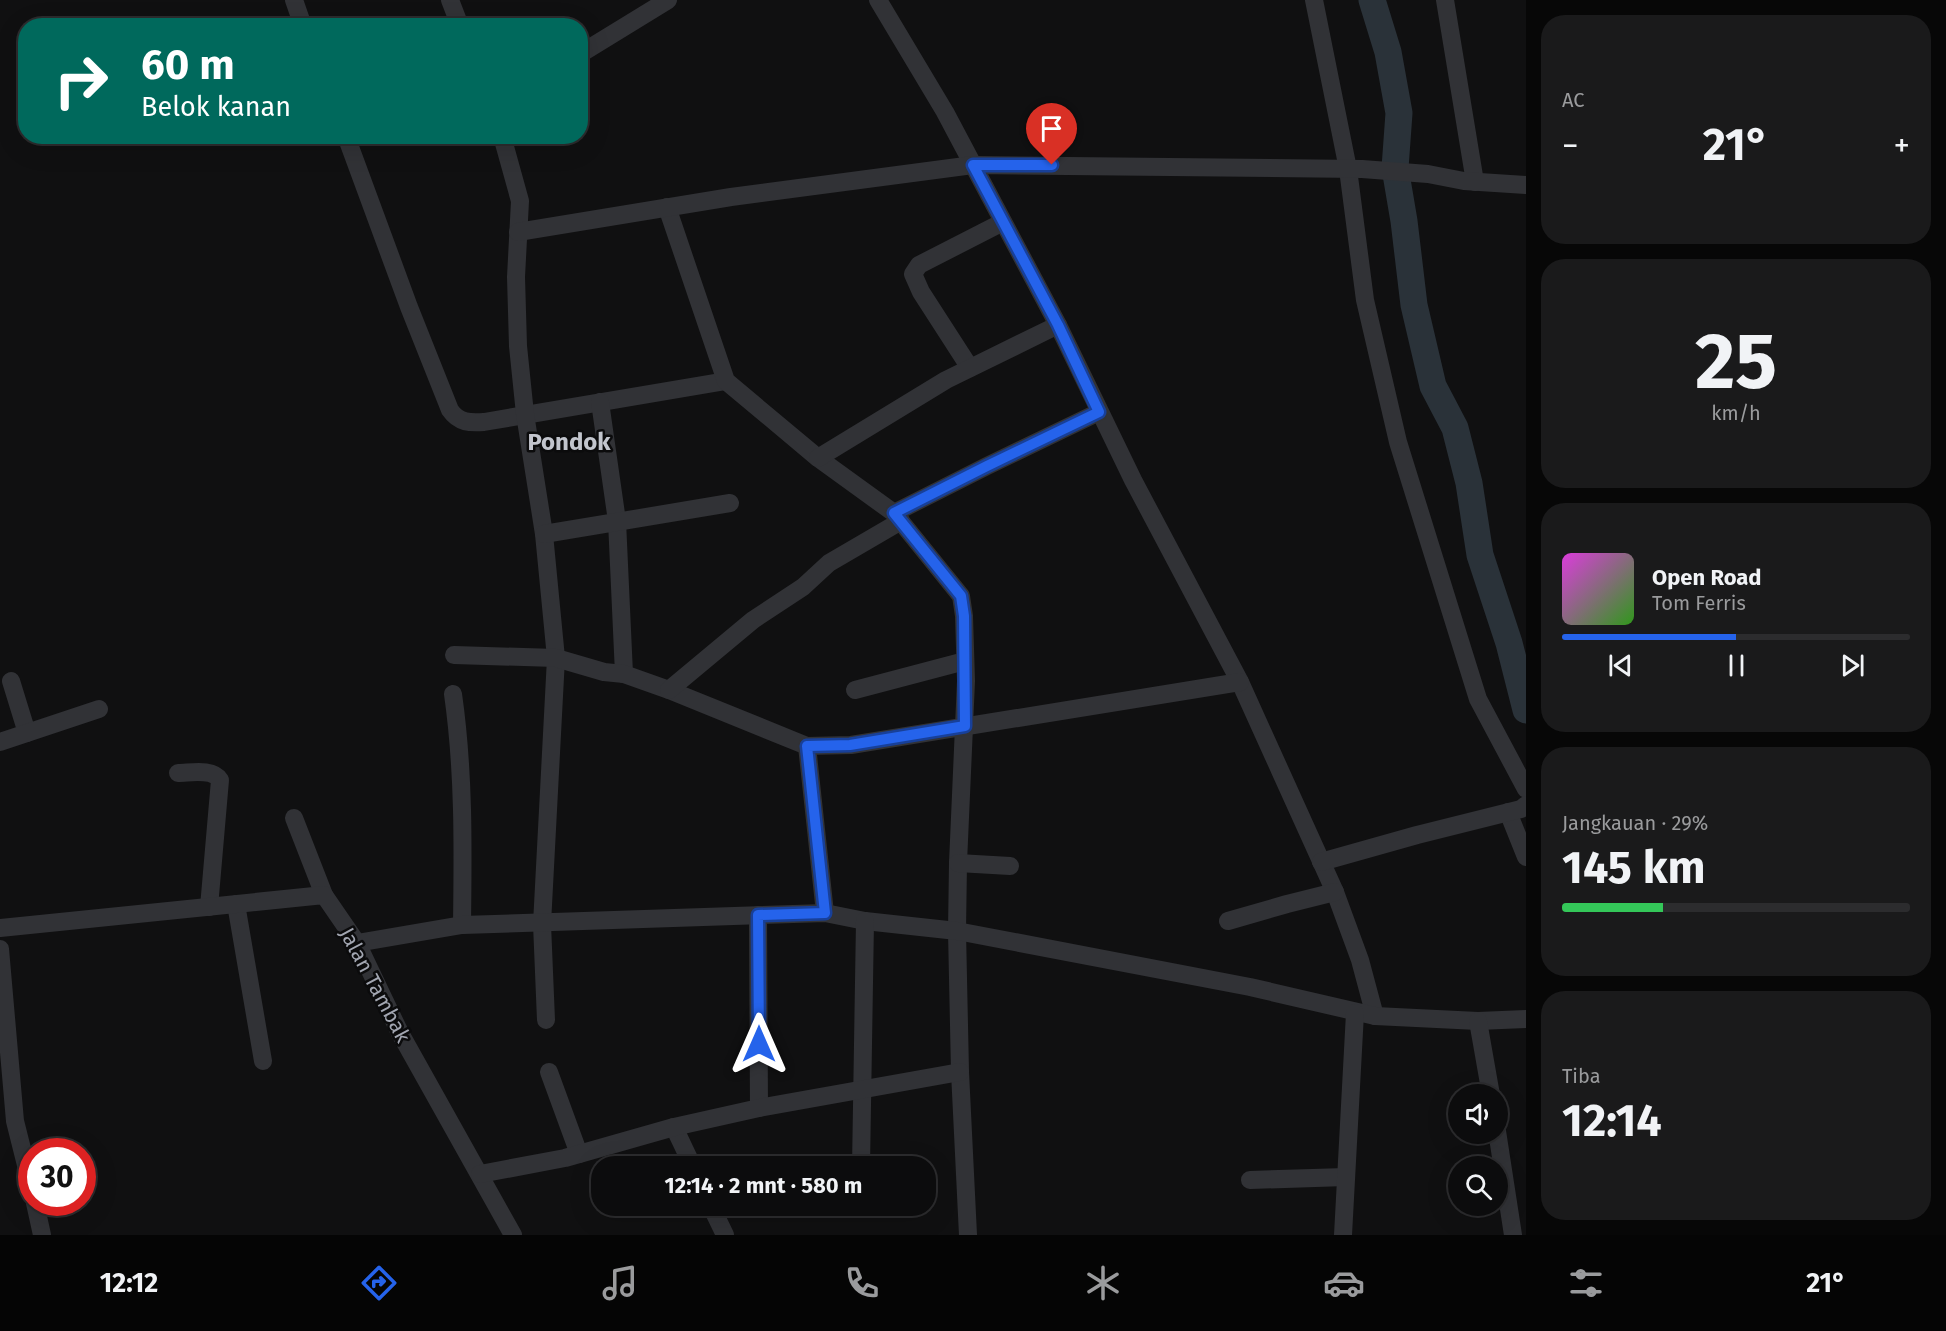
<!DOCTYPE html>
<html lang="id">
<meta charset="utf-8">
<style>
body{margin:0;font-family:"Fira Sans",sans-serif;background:#1a1a1b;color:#f1f3f6;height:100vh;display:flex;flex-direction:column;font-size:22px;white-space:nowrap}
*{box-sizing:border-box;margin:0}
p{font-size:20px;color:#9a9b9d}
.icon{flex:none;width:33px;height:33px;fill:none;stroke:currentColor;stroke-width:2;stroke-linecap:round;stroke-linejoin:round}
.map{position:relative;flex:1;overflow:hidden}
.sheet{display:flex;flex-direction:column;gap:15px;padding:15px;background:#070707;width:420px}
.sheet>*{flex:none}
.guide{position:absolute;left:18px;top:18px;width:570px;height:126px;border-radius:24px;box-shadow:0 6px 24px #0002,0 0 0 2px #2c2c2e;background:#00695c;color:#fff;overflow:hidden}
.tools{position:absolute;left:1448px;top:1084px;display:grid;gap:12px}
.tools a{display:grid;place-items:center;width:60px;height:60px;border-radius:50%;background:#0c0c0d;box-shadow:0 6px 24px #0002,0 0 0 2px #2c2c2e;font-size:30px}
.speed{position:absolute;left:18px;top:1138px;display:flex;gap:12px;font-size:30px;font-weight:700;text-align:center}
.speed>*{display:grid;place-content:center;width:78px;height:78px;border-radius:50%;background:#0c0c0d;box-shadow:0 6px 24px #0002,0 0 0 2px #2c2c2e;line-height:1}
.speed .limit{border:9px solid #d22;background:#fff;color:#111}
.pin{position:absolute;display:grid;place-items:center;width:51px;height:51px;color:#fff;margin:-62px -26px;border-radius:50% 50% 50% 0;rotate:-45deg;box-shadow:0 0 6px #0007}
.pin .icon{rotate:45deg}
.me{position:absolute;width:66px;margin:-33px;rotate:0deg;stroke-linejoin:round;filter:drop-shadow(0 0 4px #0008)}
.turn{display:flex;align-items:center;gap:21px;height:126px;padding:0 24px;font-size:27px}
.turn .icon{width:78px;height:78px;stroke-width:2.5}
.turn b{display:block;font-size:42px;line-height:51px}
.big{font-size:45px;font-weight:700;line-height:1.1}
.sheet .card{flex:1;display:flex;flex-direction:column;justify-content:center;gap:9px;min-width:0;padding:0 21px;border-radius:24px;background:#1a1a1b}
.sheet .dial{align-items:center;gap:0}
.dial b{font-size:78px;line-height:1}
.song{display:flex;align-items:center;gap:18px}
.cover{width:72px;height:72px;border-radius:9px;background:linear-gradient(135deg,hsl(300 70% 55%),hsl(110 70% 35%))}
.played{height:6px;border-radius:3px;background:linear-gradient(90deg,#2563eb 50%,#2c2c2e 50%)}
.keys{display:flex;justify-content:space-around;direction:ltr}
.heat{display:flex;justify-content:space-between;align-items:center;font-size:33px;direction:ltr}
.charge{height:9px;border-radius:4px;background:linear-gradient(90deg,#34c759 29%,#2c2c2e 0)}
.trip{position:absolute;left:591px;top:1156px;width:345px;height:60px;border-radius:24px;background:#0c0c0d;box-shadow:0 6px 24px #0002,0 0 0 2px #2c2c2e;font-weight:700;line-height:60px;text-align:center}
.dock{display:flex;height:96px;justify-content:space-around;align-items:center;background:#050505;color:#9a9b9d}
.dock .icon{width:42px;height:42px}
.dock .active{color:#2563eb}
.dock b{font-size:27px;color:#f1f3f6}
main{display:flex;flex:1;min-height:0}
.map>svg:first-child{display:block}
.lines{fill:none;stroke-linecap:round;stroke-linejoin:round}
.river{stroke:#2a3239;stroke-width:27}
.minor{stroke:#313236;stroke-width:18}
.route-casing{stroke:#184099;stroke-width:15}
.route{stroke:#2563eb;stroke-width:10}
.labels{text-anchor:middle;stroke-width:5;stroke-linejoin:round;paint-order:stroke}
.street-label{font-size:21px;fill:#a2a6b1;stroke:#0b0b0c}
.quarter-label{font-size:24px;font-weight:bold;fill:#c2c5cd;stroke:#0b0b0c}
</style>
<main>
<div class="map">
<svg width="1526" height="1235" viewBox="0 0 1526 1235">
<rect width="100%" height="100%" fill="#101011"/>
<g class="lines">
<!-- river -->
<path class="river" d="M1372,0L1388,52L1399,113L1395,168L1404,221L1414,305L1433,386L1455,428L1469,483L1480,555L1509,643L1526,710"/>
<!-- minor -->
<g class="minor">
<path d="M294,0L303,26"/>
<path d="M450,0L460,26"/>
<path d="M878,0L945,112L1058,325L1133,480L1240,682L1335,892L1360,960L1375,1016"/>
<path d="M1314,0L1348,169L1365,300L1398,442L1478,699L1526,789"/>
<path d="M1445,0L1475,182"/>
<path d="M580,54L668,0"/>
<path d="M346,136L409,307L450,410C459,423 470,423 484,422L726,381"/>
<path d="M502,136L520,201L516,277L518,346L525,414L544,534L556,658L542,924L546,1020"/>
<path d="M667,207L726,381L818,458L894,513L961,596L964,616L966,681L958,863L957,931L960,1072L968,1235"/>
<path d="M518,232L731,197L973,165L1362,169L1428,174L1464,181L1526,185"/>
<path d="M970,368L921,292L913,274L919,265L1003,222"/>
<path d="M600,402L617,521L624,674"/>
<path d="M818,458L946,380L1058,325"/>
<path d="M894,513L987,466L1099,412"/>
<path d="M544,534L730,503"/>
<path d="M454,655L556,658L604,672L624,674L669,690L807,746L851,745L1240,682"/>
<path d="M11,681L27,733"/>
<path d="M669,690L753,620L803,587L829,563L901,521"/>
<path d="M855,690L965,661"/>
<path d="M453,694C464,771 463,848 462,925"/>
<path d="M0,742L99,709"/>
<path d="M807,746L825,913"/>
<path d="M178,773C190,773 213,768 220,780L209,907"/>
<path d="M1508,812L1526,857"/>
<path d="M294,818L324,895"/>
<path d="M1321,862L1417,835L1521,809L1526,805"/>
<path d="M958,863L1010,866"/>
<path d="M236,904L263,1061"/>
<path d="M758,915L759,1108"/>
<path d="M1228,921L1287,904L1335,892"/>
<path d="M0,928L324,895L357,943L400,1033L513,1235"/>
<path d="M357,943L462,925L825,913L865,921L957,931L1250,987L1375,1016L1478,1021L1526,1019"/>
<path d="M0,949L15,1121L32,1189"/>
<path d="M1478,1021L1491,1095"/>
<path d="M549,1072L579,1154"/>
<path d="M674,1127L693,1167"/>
<path d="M1497,1131L1513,1235"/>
<path d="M861,1167L865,921"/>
<path d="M480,1174L565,1158L674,1127L759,1108L960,1072"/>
<path d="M1250,1180L1346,1177"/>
<path d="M35,1203L42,1235"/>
<path d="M711,1206L725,1235"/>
<path d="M1343,1235L1355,1013"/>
</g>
</g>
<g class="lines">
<defs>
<path id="route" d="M759,1044L758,915L825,913L807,746L850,745L965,726L964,616L961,596L894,513L987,466L1099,412L1058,325L973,165H1052"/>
</defs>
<!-- route casing -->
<use href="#route" class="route-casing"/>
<!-- route -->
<use href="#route" class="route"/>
</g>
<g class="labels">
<!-- street labels -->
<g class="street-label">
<text transform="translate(375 985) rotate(62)" y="7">Jalan Tambak</text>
</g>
<!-- quarter labels -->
<g class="quarter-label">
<text x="569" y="450">Pondok</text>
</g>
</g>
</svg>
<div class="tools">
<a><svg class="icon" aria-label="sound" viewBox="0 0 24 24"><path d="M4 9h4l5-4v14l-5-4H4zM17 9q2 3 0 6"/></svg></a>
<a><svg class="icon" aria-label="search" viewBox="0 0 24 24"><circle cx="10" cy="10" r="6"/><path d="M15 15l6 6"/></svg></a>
</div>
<div class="speed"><div class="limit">30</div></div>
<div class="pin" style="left:1052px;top:165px;background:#d93025"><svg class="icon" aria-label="arrive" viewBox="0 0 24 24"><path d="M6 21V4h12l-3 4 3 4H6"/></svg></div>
<svg class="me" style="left:759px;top:1044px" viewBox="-20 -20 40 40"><path d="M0-17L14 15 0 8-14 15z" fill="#2563eb" stroke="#fff" stroke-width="4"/></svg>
<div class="trip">12:14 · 2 mnt · 580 m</div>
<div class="guide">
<div class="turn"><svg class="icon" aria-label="right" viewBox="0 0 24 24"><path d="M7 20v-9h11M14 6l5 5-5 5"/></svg><div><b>60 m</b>Belok kanan</div></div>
</div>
</div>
<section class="sheet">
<div class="card"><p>AC</p>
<div class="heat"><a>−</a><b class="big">21°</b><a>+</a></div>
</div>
<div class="card dial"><b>25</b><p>km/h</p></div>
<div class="card">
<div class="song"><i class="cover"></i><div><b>Open Road</b><p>Tom Ferris</p></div></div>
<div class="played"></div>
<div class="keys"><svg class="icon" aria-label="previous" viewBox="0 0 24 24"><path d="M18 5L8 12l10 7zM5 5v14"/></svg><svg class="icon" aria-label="pause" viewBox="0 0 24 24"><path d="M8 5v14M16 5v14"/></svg><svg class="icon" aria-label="next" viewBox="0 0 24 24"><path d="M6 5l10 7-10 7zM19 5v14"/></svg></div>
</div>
<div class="card"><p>Jangkauan · 29%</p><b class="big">145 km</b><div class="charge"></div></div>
<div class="card"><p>Tiba</p><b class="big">12:14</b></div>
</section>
</main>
<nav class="dock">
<b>12:12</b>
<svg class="icon active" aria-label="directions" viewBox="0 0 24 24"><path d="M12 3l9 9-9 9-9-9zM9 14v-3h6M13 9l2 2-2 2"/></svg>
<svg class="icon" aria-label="music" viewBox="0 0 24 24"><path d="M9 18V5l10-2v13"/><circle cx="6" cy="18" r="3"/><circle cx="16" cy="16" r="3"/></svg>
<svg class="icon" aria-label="phone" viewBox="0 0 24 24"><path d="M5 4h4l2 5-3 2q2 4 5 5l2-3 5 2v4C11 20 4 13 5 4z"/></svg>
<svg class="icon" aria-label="climate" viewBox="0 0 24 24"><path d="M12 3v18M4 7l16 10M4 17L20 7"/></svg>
<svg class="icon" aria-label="car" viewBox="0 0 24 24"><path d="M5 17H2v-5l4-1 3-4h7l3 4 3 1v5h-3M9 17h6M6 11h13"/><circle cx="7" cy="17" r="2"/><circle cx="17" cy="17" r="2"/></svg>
<svg class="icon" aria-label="filters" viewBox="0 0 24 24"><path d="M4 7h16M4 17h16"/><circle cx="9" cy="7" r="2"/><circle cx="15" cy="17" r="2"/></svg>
<b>21°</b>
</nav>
